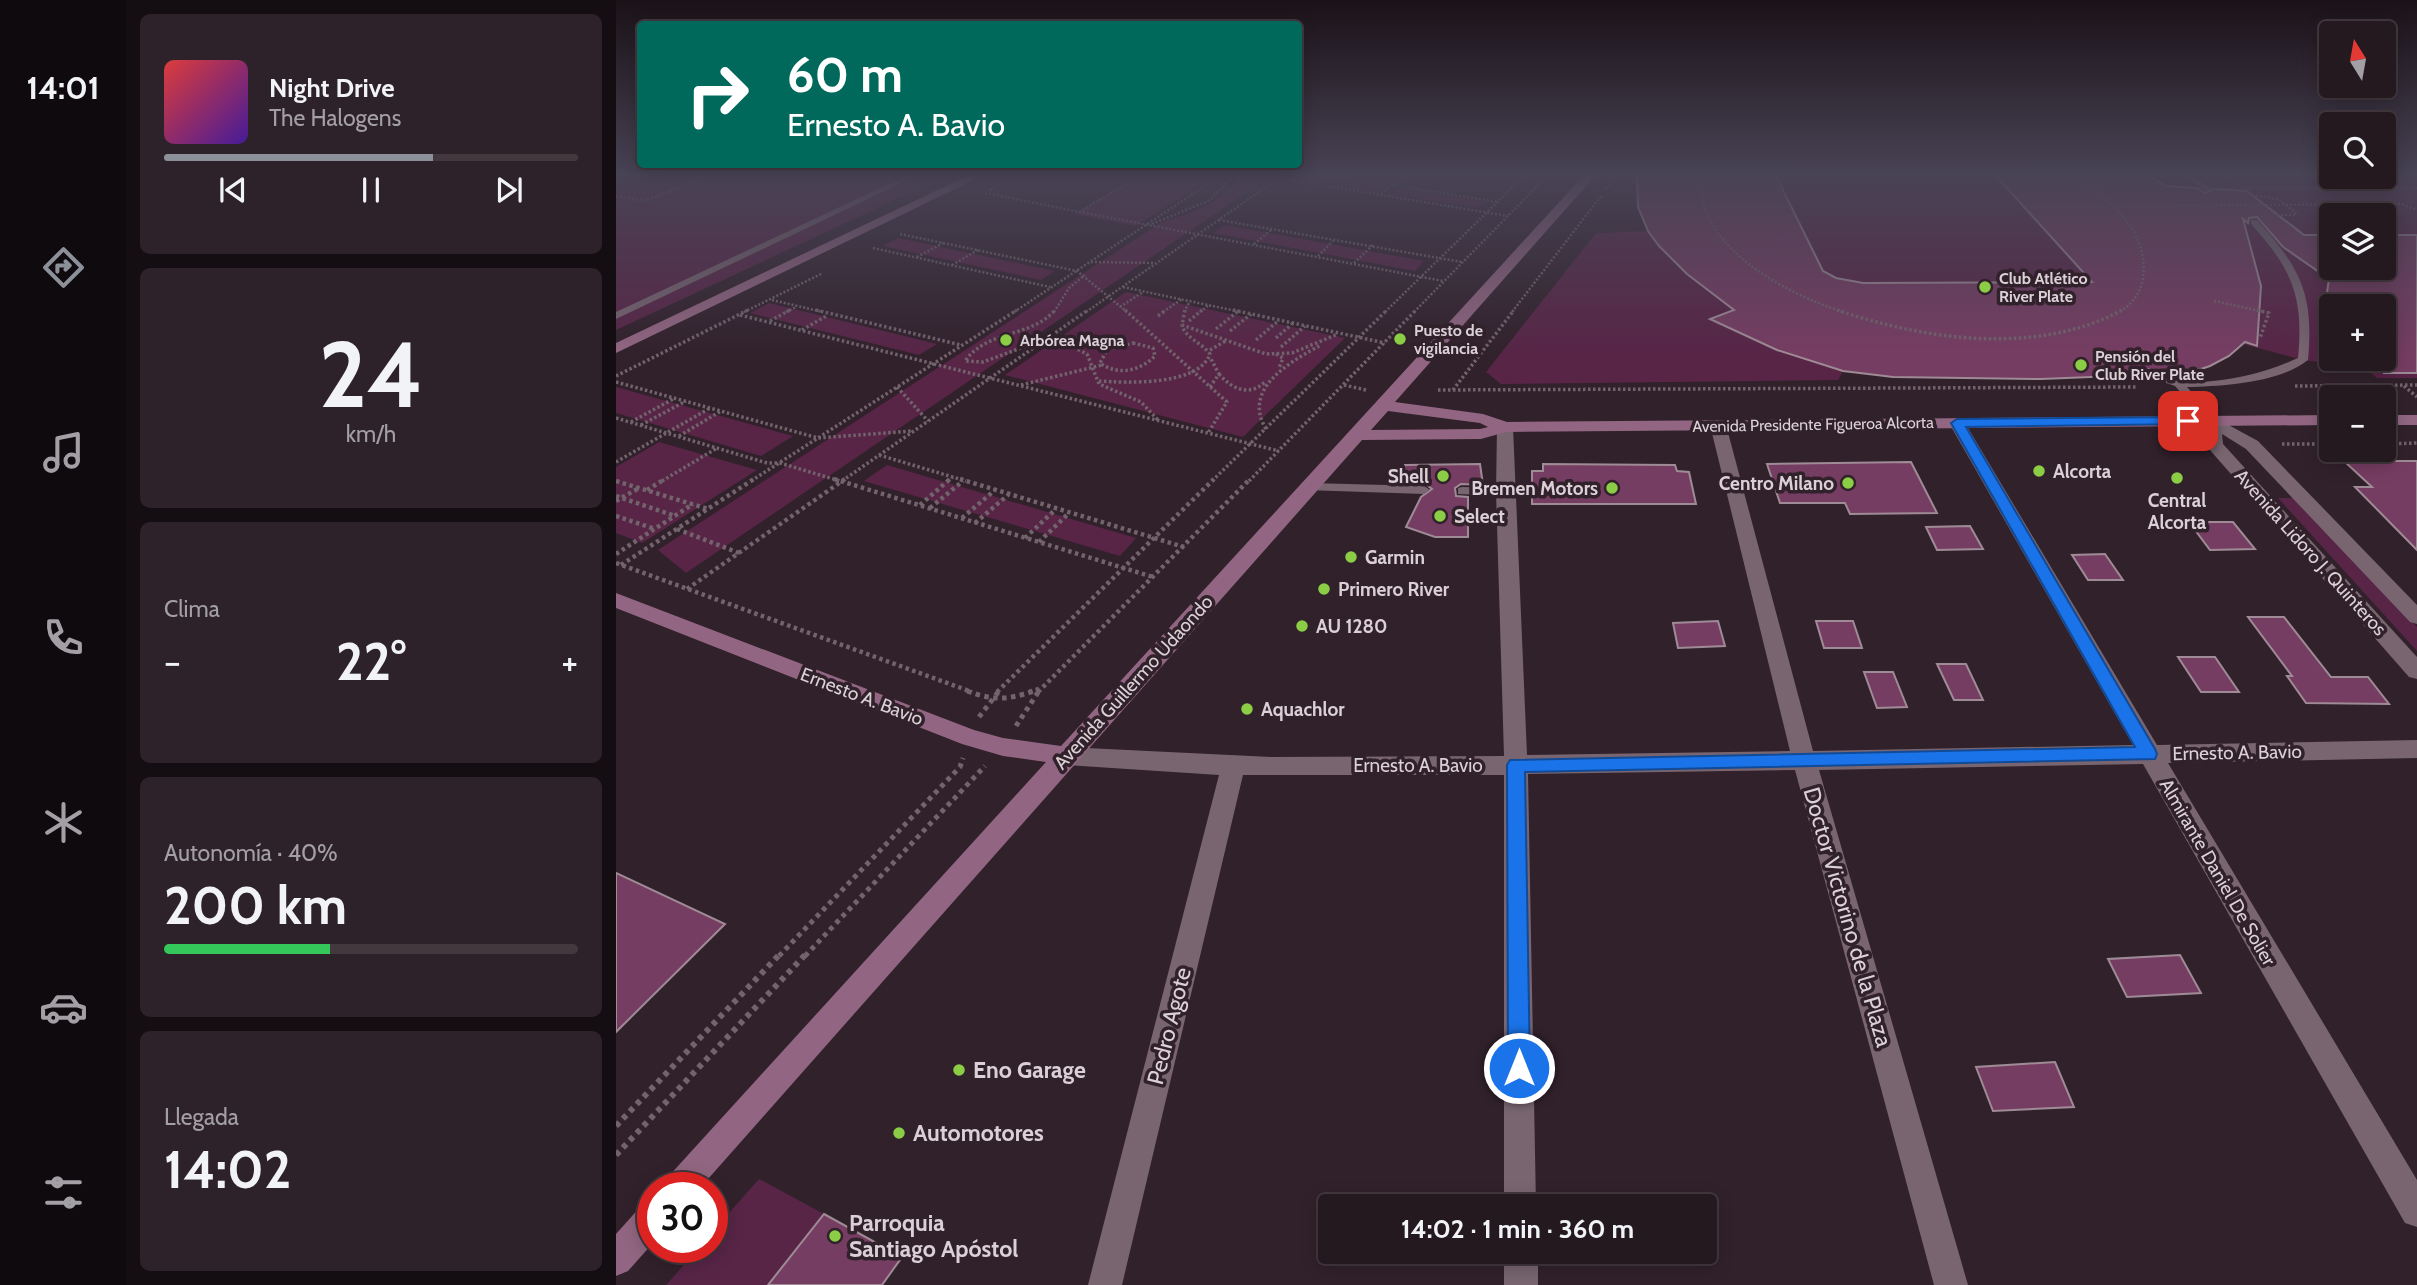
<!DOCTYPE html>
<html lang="es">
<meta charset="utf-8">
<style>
body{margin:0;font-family:Cabin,sans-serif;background:#2d2229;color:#f1f3f6;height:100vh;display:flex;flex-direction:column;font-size:26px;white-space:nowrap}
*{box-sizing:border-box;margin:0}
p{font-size:23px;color:#a3a0a5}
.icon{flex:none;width:38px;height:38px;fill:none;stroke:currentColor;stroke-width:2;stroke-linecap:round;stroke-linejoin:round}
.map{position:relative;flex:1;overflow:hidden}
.side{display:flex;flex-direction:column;gap:14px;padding:14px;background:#140e12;width:490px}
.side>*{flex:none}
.banner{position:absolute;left:21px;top:21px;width:665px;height:147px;border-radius:7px;box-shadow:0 4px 18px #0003,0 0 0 2px #42383e;background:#00695c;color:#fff;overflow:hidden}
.needle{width:46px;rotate:349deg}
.tools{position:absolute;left:1703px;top:21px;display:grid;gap:14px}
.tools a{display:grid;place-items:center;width:77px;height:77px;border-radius:7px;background:#251920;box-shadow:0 4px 18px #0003,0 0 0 2px #42383e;font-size:35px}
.speed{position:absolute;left:21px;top:1172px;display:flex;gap:14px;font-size:35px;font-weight:700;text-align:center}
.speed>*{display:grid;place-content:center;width:91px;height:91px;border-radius:50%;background:#251920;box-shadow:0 4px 18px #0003,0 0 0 2px #42383e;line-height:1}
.speed .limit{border:10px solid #d22;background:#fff;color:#111}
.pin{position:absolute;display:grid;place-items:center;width:60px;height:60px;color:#fff;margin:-30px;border-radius:14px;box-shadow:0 4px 10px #0006}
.me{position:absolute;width:77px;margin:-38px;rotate:0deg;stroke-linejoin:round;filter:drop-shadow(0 0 5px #0008)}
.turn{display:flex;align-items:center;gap:24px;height:147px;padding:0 35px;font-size:32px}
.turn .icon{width:91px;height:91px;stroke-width:2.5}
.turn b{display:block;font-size:49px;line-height:60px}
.big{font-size:52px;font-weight:700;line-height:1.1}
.side .widget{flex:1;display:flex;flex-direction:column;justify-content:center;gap:10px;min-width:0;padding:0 24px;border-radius:10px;background:#2d2229}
.side .dial{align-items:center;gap:0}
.dial b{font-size:91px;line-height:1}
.song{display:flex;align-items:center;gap:21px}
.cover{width:84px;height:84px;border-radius:10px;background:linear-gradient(135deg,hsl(0 70% 55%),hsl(260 70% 35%))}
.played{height:7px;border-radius:4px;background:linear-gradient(90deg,#8c9099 65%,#42383e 65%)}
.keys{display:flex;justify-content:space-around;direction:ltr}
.heat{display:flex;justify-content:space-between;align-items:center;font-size:38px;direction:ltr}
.charge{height:10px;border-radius:5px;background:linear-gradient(90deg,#34c759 40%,#42383e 0)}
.trip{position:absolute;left:702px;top:1194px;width:399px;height:70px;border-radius:7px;background:#251920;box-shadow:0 4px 18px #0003,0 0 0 2px #42383e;font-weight:700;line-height:70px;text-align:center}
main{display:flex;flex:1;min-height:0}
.dock{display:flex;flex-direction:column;width:126px;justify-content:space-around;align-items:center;background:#0f0a0d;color:#a3a0a5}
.dock .icon{width:49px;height:49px}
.dock .selected{color:#8c9099}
.dock b{font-size:32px;color:#f1f3f6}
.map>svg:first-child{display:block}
.green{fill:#582547;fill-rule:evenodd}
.building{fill:#763d62;stroke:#9f8b96;stroke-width:2}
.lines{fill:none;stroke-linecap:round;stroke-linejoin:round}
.path-far4{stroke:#72636c;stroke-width:2.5;stroke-dasharray:2 2;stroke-linecap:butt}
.path-far3{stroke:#72636c;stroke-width:3.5;stroke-dasharray:2.5 2.5;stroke-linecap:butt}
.path-far2{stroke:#72636c;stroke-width:4.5;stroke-dasharray:3.5 3.5;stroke-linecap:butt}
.path-far1{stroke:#72636c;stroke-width:5;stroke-dasharray:4.5 4.5;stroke-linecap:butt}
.path{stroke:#72636c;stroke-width:6;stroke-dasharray:5 5;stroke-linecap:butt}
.lane{fill:#786570;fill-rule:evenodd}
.street{fill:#786570;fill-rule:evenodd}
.secondary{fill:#926682;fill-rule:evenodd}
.route{fill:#1a73e8;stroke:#114b97;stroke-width:2}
.poi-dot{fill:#8bce46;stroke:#31212b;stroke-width:2.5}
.labels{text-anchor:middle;stroke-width:7;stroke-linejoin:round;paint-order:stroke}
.far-poi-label{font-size:16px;font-weight:bold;fill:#dbd0d6;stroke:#31212b;text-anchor:start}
.far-street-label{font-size:16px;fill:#dbd0d6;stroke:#31212b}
.poi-label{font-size:19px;font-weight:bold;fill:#dbd0d6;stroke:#31212b;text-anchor:start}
.street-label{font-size:19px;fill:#dbd0d6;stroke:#31212b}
.near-street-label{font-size:23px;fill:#dbd0d6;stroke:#31212b}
.near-poi-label{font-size:23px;font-weight:bold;fill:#dbd0d6;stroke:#31212b;text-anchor:start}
</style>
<main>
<nav class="dock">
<b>14:01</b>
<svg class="icon selected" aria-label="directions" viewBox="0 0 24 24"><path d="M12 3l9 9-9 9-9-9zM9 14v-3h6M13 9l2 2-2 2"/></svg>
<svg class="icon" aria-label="music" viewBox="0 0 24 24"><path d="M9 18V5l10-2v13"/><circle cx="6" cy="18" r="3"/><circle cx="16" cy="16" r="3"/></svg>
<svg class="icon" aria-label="phone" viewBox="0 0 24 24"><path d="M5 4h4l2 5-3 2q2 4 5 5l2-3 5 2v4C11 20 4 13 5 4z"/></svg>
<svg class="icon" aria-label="climate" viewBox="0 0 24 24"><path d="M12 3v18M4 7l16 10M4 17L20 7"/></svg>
<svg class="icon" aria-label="car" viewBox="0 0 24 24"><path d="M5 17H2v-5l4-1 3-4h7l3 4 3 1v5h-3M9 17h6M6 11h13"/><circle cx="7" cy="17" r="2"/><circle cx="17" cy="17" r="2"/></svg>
<svg class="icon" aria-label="filters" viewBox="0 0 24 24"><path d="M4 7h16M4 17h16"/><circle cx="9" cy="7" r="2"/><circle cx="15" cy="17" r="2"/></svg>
</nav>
<section class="side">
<div class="widget">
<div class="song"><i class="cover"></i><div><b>Night Drive</b><p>The Halogens</p></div></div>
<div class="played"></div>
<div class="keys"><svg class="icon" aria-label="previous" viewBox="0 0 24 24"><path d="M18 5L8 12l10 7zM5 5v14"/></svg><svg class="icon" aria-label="pause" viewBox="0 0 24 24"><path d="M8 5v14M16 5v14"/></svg><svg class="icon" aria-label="next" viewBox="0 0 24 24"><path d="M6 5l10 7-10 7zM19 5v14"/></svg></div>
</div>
<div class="widget dial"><b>24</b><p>km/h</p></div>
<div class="widget"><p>Clima</p>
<div class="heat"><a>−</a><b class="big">22°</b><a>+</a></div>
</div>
<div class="widget"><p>Autonomía · 40%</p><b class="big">200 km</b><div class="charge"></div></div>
<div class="widget"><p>Llegada</p><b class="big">14:02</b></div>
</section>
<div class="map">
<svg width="1801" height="1285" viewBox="0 0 1801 1285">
<rect width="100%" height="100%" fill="#31212b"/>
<!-- green -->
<g class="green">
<path d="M0,176H330L0,330Z"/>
<path d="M519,176H599L519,226L457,214Z"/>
<path d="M622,176H655L70,573L42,550L546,222C574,214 608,203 622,176Z"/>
<path d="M677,176H784L764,193L675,177Z"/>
<path d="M1023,176H1801V378H1761L1749,368L1687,360L1627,344L1594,366L1576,372L1549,375L1405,379L1349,376L1277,377L1227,371L1222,380L885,384L870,372L980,233L1032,231C1023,213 1018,196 1023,176ZM1715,215H1768V268H1715ZM1715,306H1768V359H1715Z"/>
<path d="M783,188L870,202L862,208L774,194Z"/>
<path d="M609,225L808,261L799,271L597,233Z"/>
<path d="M282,238L439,271L425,280L267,246Z"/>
<path d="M510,292L729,338L627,437L389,375Z"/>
<path d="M153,303L321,344L303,355L134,313Z"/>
<path d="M0,387L177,436L145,456L0,413Z"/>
<path d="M43,442L141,470L26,543L0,533V467Z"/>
<path d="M271,465L520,538L504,556L248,481Z"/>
<path d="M1662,498H1678L1801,627V651Z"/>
<path d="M143,1179L208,1214L152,1285H50L83,1248H96V1232Z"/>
</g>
<!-- building -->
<g class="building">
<path d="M1021,176H1160L1207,271L1220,278L1247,283L1476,282L1380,176H1533L1550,186L1581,188L1589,193L1599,189L1631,191L1688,235H1715V268H1768V235H1801V373H1768V306H1709L1713,279L1667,247L1641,217L1633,218L1632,223L1627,219L1645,286L1641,346L1629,342L1613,356L1594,366L1576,372L1550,375L1533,369L1525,375L1425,379L1277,377L1227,371L1161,350L1094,319L1118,310L1071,274L1043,246L1032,231L1022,207Z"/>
<path d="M1728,461H1801V550L1739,487H1756Z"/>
<path d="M1295,462L1321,513L1234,514L1229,503H1164L1151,464Z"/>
<path d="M864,464L867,485L845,484L839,488L840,496L852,497V537H819L790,527L805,497L816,489L808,483H789V465Z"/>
<path d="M927,464L1059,465L1061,471L1073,472L1080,504H916V471H927Z"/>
<path d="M1573,522H1617L1639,549L1594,550Z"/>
<path d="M1354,526L1367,549L1321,550L1310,527Z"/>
<path d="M1489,554L1507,580H1472L1456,555Z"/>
<path d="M1632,617H1668L1715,677H1752L1773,704L1690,703L1671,676H1676Z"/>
<path d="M1102,621L1109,646L1062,648L1057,623Z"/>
<path d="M1200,621H1237L1246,648H1208Z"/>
<path d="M1562,657H1599L1623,692H1585Z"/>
<path d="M1321,664H1350L1367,700H1338Z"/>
<path d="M1248,672H1277L1291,707L1261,708Z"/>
<path d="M0,873L109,924L0,1032Z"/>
<path d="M1564,955L1585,993L1511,997L1492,959Z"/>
<path d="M1439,1062L1458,1107L1377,1111L1360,1067Z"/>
<path d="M208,1214L286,1257L266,1285H152Z"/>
</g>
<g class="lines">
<!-- path-far4 -->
<g class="path-far4">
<path d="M523,176L464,212L827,281"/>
<path d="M713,176L736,178"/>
<path d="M1086,176C1077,246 1171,294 1227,312"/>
<path d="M1456,176C1493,199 1533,229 1527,278C1525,292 1516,305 1503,312"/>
<path d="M1612,176L1627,188H1801"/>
<path d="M1724,177L1740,188"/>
<path d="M1765,177L1782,187"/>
<path d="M614,180L663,178L892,216"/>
<path d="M776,185L882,202"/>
<path d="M990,189L1000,176"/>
<path d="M374,190L401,176"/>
<path d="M369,193L464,212"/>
<path d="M765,194L788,176"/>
<path d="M1636,195L1662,199L1682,215"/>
<path d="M0,196L29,201L93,176"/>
<path d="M1600,205H1630"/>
<path d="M1642,205L1785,204L1801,210"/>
<path d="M1559,206L1584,205"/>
<path d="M1661,215H1681"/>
<path d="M603,220L846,262"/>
<path d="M536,224L594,200L617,176"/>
<path d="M284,234L461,271L511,312"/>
<path d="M638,244L655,230"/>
<path d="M257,248L434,287"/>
<path d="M702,256L717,241"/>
<path d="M301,257L327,243"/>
<path d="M475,262L539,263"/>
<path d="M738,263L757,245"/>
<path d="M336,265L362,250"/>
<path d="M507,287L625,312"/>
<path d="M156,300L207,312"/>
<path d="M1598,301L1649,312"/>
<path d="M504,307L527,292"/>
<path d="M128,312L207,273"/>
<path d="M170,312L180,307"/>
<path d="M398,312L604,176"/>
<path d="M438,312L453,288L469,275"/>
<path d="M470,312L666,176"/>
<path d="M547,312L566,299"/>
<path d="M568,312L574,301"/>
<path d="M584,312L593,305"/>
<path d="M769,312L908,176"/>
<path d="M798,312L931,176"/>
<path d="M896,312L985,196"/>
</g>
<!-- path-far3 -->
<g class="path-far3">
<path d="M200,310L345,345"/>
<path d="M509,310L611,402L592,433"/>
<path d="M569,310L566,325L650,354L676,353L722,334"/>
<path d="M617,310L769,343"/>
<path d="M1221,310C1309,340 1422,356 1506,310"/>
<path d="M1641,310L1653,313L1644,338"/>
<path d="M124,315L663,451"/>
<path d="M542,316L550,310"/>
<path d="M154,321L174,310"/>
<path d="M573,321L586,310"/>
<path d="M600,329L621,312"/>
<path d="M186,330L212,315"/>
<path d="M614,331L635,314"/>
<path d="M435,336L471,354L483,384L525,402L542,420"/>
<path d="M660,338L677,323"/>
<path d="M640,340L663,320"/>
<path d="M424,341L367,362L349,361C372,329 415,338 439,310"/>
<path d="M517,343L537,348L539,356C524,371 502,376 484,363L491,350Z"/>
<path d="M665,347L689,326"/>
<path d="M594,350L611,340"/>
<path d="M660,354L667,358L663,368"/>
<path d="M603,374C616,389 633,397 649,382"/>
<path d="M0,376L132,310"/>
<path d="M483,381C510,383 583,386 594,354C586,343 571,339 566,326"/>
<path d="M0,382L202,438L296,431"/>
<path d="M405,385L486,365"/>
<path d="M728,385L750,390"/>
<path d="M1679,386L1801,385"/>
<path d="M1788,386L1801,397"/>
<path d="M281,387L312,421"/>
<path d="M594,387L603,374L595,359"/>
<path d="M822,390L1520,387"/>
<path d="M837,390L898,310"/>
<path d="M0,418L151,463H164L224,481"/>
<path d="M15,422L59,398"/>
<path d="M25,425L70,401"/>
<path d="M650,429C625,388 676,361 705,345"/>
<path d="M63,436L105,411"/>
<path d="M1666,444H1715"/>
<path d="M1768,444L1801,443"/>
<path d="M263,455L350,481"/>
<path d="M0,462L94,408"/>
<path d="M46,481L101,448"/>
<path d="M135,481L401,310"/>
<path d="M226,481L472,310"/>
<path d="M332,481L337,477"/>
<path d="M596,481L771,310"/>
<path d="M633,481L800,310"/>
</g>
<!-- path-far2 -->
<g class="path-far2">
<path d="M218,479L537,577"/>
<path d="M344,479L568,547"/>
<path d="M0,481L92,509"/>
<path d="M31,490L49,479"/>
<path d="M0,496L59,516"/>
<path d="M0,501L23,488"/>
<path d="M304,505L334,479"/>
<path d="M314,508L347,481"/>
<path d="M0,516L39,529"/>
<path d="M346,518L379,490"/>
<path d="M359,523L392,495"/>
<path d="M61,529L123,553"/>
<path d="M409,538L440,509"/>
<path d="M423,542L453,513"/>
<path d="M0,554L77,504"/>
<path d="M0,563L356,692"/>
<path d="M5,565L138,479"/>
<path d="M71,589L229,479"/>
<path d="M381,692L598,479"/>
<path d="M413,692L423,689"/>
<path d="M422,692L634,479"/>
</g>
<!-- path-far1 -->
<g class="path-far1">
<path d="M351,691C379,701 390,700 418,691"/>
<path d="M363,717L383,691"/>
<path d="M400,726L423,691"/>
<path d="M163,956L344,767L347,758"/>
<path d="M189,956L369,766"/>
</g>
<!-- path -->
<g class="path">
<path d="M0,1126L164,954"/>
<path d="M0,1155L190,954"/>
</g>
<!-- lane -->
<g class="lane">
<path d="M290,176H300L0,319V312Z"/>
<path d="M1567,176H1576L1597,189L1590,191Z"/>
<path d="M1635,220H1641C1685,269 1698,294 1692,360C1663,383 1607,386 1571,387L1601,421L1596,424L1592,423L1559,386L1527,375L1532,372C1542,375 1553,380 1564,381C1603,385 1647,374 1682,358C1688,297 1676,269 1635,224Z"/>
<path d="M693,483L808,486L814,490L808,494L689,490V484Z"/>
<path d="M846,487L889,488L895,492L889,496L842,494V488Z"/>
</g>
<!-- street -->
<g class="street">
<path d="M1596,416L1642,441L1801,605V624L1794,622L1630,449L1606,434L1607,444L1801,657V679L1793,677L1593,449L1588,421Z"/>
<path d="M1341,418L1349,423L1541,745L1801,740V758L1552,763L1801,1180V1227L1789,1223L1527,764L1203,770L1352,1285H1318L1179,770L912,774L920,1206H888V775H627L506,1285H472L603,775L450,765L442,763L438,756L442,749L450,747L655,757L888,756L880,492L881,427L889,422L897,427L911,755L1174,751L1094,425L1102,420L1110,425L1197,751L1517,745L1333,423Z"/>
<rect x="888" y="1251" width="34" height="34"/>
</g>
<!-- secondary -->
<g class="secondary">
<path d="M351,176H366L0,353V343Z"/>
<path d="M967,176H979L779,402L867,414L891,422L1715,415V425L890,432L865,439L746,440L84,1188H47L52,1177L430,762L387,756L346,744L0,608V593L358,730L387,738L445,746ZM772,411L864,423L872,427L864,429L755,430Z"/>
<rect x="1768" y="415" width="33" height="10"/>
<path d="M37,1202V1243L12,1271L0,1276V1234L25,1206Z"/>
</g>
</g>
<!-- sky -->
<linearGradient id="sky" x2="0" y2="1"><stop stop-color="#1b1218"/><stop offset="0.49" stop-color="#484355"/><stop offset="1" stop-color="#484355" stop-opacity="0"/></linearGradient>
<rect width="1801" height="356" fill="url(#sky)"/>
<!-- route -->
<path class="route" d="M1572,417L1576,418V424L1350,427L1539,749L1541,754L1539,759L909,772L914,1068L911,1076L903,1079L895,1076L892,1068L891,765L894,760L1519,747L1335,423L1341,419Z"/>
<!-- markers -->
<g class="poi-dot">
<circle cx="1369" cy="287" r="7"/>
<circle cx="784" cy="339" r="7"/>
<circle cx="390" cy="340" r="7"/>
<circle cx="1465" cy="365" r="7"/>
<circle cx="1423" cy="471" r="7"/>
<circle cx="827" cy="476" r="7"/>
<circle cx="1561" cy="478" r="7"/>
<circle cx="1232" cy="483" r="7"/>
<circle cx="996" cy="488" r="7"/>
<circle cx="824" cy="516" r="7"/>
<circle cx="735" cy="557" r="7"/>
<circle cx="708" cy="589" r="7"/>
<circle cx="686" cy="626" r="7"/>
<circle cx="631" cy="709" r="7"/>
<circle cx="343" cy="1070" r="7"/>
<circle cx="283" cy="1133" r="7"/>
<circle cx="219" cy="1236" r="7"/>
</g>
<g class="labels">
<!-- far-poi labels -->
<g class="far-poi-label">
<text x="1383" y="284">Club Atlético<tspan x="1383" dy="18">River Plate</tspan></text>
<text x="798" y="336">Puesto de<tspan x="798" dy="18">vigilancia</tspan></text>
<text x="404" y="346">Arbórea Magna</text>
<text x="1479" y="362">Pensión del<tspan x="1479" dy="18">Club River Plate</tspan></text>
</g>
<!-- far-street labels -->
<g class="far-street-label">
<text transform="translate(1197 424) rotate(-1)" y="6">Avenida Presidente Figueroa Alcorta</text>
</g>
<!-- poi labels -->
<g class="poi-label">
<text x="1437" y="478">Alcorta</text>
<text x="813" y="483" text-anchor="end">Shell</text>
<text x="1218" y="490" text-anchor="end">Centro Milano</text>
<text x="982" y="495" text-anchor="end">Bremen Motors</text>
<text x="1561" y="507" text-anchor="middle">Central<tspan x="1561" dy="22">Alcorta</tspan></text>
<text x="838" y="523">Select</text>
<text x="749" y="564">Garmin</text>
<text x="722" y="596">Primero River</text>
<text x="700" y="633">AU 1280</text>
<text x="645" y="716">Aquachlor</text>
</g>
<!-- street labels -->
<g class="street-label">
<text transform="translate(1695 552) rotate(48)" y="7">Avenida Lidoro J. Quinteros</text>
<text transform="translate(517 682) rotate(-48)" y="7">Avenida Guillermo Udaondo</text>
<text transform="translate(246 696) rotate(21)" y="7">Ernesto A. Bavio</text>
<text transform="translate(1621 752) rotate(-1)" y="7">Ernesto A. Bavio</text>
<text x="802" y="772">Ernesto A. Bavio</text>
<text transform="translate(1602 872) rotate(60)" y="7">Almirante Daniel De Solier</text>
</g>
<!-- near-street labels -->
<g class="near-street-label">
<text transform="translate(1232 917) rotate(74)" y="8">Doctor Victorino de la Plaza</text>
<text transform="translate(553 1026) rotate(-76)" y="8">Pedro Agote</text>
</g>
<!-- near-poi labels -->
<g class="near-poi-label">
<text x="357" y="1078">Eno Garage</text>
<text x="297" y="1141">Automotores</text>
<text x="233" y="1231">Parroquia<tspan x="233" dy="26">Santiago Apóstol</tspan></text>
</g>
</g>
</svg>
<div class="tools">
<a><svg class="needle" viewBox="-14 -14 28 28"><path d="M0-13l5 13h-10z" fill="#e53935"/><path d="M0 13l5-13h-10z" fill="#a3a0a5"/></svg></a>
<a><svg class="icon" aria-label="search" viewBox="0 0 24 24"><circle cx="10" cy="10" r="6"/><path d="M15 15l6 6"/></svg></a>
<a><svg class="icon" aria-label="layers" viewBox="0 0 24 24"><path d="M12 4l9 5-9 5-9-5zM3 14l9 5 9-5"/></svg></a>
<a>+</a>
<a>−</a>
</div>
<div class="speed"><div class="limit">30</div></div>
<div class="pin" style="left:1572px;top:421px;background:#d93025"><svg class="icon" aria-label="arrive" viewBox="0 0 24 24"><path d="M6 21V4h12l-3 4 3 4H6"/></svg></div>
<svg class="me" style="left:903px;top:1068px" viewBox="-20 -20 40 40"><circle r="17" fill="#1a73e8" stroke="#fff" stroke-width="3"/><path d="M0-11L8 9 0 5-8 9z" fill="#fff"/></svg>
<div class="trip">14:02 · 1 min · 360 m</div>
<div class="banner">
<div class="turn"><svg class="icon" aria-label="right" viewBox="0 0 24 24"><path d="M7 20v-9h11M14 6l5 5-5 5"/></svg><div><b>60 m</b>Ernesto A. Bavio</div></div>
</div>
</div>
</main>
